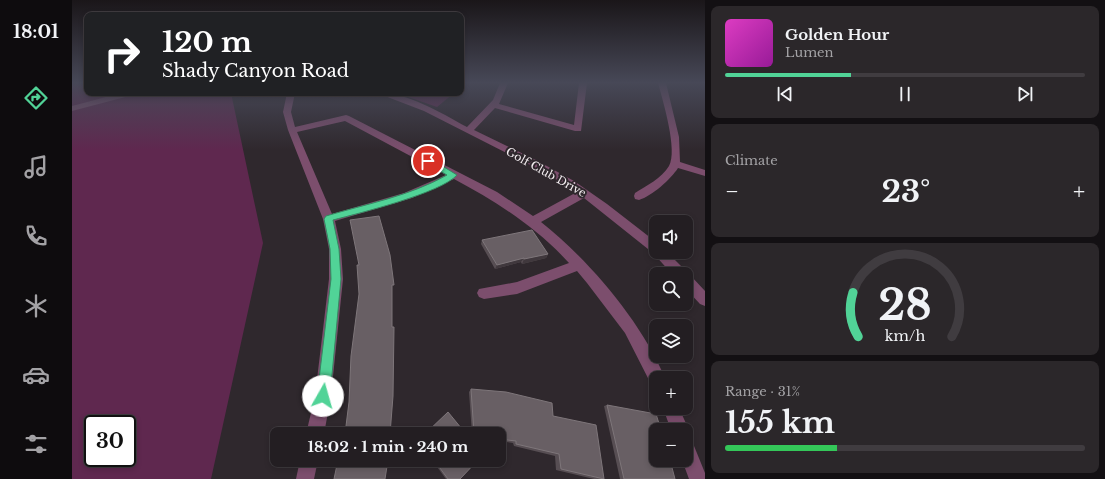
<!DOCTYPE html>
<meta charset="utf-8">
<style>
body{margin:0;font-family:"Libre Baskerville",serif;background:#2b272a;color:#f1f3f6;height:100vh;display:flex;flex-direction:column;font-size:15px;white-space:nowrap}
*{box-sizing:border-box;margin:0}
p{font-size:13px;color:#a3a2a5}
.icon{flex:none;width:22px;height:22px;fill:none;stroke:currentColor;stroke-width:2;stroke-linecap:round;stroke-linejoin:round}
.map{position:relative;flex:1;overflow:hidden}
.drawer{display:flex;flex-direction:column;gap:6px;padding:6px;background:#131013;width:400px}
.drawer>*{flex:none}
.top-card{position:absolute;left:12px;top:12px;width:380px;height:84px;border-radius:8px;box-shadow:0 2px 6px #0003,0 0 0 1px #403c40;background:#202124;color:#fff;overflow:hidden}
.tools{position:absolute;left:577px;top:215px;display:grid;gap:8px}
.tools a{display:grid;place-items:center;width:44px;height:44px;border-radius:8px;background:#231e22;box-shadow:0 2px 6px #0003,0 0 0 1px #403c40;font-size:20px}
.speed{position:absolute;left:12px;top:415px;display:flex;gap:8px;font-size:20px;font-weight:700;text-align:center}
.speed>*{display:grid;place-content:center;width:52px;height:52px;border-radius:50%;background:#231e22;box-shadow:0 2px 6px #0003,0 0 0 1px #403c40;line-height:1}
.speed .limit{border:2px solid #111;border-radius:6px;background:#fff;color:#111}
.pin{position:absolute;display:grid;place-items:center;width:34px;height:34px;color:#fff;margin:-17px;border:2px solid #fff;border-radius:50%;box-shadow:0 1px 4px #0007}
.me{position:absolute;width:44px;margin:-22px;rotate:7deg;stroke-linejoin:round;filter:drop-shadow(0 0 3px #0008)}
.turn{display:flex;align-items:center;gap:14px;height:84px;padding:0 12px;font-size:18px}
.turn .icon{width:52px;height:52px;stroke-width:2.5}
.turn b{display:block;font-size:28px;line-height:34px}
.big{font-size:30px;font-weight:700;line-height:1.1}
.drawer .tile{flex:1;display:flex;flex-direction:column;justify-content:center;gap:6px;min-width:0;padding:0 14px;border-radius:8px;background:#2b272a}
.drawer .dial{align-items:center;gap:0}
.dial svg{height:104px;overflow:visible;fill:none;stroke:#403c40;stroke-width:7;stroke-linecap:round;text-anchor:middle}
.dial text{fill:#f1f3f6;stroke:none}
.song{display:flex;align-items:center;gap:12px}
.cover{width:48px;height:48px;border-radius:6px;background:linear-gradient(135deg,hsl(310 70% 55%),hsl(300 70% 35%))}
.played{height:4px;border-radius:2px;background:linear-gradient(90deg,#51d397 35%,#403c40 35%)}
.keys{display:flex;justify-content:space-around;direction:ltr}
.heat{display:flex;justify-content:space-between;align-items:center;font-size:22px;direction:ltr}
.charge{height:6px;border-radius:3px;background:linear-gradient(90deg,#34c759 31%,#403c40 0)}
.trip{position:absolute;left:198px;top:427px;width:236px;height:40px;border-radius:8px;background:#231e22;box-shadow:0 2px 6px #0003,0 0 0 1px #403c40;font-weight:700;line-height:40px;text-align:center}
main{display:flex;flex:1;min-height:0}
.tab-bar{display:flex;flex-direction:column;width:72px;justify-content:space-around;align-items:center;background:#0e0c0e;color:#a3a2a5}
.tab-bar .icon{width:28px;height:28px}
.tab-bar .on{color:#51d397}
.tab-bar b{font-size:18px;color:#f1f3f6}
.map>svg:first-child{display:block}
.green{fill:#5f284f;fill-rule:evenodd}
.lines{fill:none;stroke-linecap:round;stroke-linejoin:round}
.minor{fill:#7c4e6d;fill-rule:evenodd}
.wall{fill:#574e53}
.shaded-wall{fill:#40383d}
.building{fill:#685f64;stroke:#7e767a}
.route{fill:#51d397;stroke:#358962}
.labels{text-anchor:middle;stroke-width:4;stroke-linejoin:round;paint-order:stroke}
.street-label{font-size:11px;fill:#f5eff2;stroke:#2f282d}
</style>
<main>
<nav class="tab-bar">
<b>18:01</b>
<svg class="icon on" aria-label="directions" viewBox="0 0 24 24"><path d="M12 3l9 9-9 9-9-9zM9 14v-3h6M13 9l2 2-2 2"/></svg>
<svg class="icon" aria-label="music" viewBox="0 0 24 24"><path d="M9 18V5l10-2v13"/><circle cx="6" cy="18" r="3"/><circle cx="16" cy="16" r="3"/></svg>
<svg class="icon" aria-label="phone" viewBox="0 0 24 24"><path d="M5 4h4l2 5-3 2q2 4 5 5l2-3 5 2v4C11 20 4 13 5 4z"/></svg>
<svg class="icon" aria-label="climate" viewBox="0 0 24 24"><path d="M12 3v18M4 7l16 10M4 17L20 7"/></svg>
<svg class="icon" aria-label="car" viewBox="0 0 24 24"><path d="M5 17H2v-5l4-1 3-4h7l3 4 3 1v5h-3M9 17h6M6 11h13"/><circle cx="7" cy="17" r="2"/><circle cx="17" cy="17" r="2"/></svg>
<svg class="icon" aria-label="filters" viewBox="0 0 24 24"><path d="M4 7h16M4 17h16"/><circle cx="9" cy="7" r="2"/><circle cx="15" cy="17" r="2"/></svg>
</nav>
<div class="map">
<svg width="633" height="479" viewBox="0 0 633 479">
<rect width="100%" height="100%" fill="#2f282d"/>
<!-- green -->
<g class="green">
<path d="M0,83H15V93H159L191,243L139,479H0ZM21,424H55V458H21Z"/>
<path d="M325,93H382L365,107Z"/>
</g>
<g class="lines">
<!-- minor -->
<g class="minor">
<path d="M428,83H436L427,104L502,125L507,83H515L509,131H503L423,108L402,130L464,160L502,181L535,204L584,242V252H595L613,270L614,274L619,276L633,291V306L628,304L614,289V274H600L581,253L512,198L469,222C517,260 569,321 593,378H584V386L579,384L553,333L515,283L505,271L445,294L412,299L407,297L405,293L407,289L445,282L497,263C464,227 425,202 382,179L340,198L263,221L269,249L271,279L259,396L252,434H234L243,396L257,279V249L251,219L216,130L211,112L215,93H223L219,112L223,127L274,115L277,116L425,192L461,216L505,192L470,171L352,111L305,93C338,93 367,112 395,127L421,100ZM273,121L374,175L332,193L260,214L225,132Z"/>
<path d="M586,83H594L607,137L608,162L633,170V176L606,168C599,179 580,196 567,200L563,199L562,196L563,193C574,186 590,178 597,166C606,151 591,101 586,83Z"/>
<path d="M49,93H62L61,95L0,111V106Z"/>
<path d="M591,408H607L617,430L614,436V430H599Z"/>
<path d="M614,438L620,441L633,473V479H617L610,460H614Z"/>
<path d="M228,460H246L242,479H224Z"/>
</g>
</g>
<!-- wall -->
<g class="wall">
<path d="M410,240L476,254L474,258L450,264L449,262L423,269L409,244Z"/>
<path d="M399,389L481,416L532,479H522L484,470L483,456L442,446L441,443L427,441V434H400L397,392Z"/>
<path d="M535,405L603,479H548L532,406Z"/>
<path d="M360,460H406L388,479H374Z"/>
</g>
<!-- shaded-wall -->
<g class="shaded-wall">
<path d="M476,254L474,258L450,264L452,259Z"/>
<path d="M452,258L449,262L423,269L425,265Z"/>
</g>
<!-- building -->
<g class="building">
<path d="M307,216L318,255L322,285H320V327H322L321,396L318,434H273L277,402L279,356L287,294L285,265H287L278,220Z"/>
<path d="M460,230L476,254L452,259V258L425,265L410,240Z"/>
<path d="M399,389L434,392L480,403L481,416L524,425L532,479L489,469L487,454L444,444V441L427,439V434H402Z"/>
<path d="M535,405L584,414L589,430H584V460H598L603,479H552Z"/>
<path d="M376,412L394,434H353Z"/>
<path d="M266,460H316L313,479H262Z"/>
<path d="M362,460H406L388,479H376Z"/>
</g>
<!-- sky -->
<linearGradient id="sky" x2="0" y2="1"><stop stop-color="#1a1619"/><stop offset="0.55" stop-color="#474857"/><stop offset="1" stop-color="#474857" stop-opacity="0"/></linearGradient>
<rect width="633" height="150" fill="url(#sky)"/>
<!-- route -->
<path class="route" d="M353,159H359L385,175C369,193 288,213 261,220L267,249L269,279L258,396L256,400L251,402L247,400L245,396L259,279L258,249L252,219L254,216C294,204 338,196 375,175L353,163Z"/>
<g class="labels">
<!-- street labels -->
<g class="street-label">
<text transform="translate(474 172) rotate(29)" y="4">Golf Club Drive</text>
</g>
</g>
</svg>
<div class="tools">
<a><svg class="icon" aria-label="sound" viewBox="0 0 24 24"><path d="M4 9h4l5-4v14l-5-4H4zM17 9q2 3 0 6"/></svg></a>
<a><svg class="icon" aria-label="search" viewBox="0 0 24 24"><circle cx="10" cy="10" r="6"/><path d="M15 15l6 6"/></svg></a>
<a><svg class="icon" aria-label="layers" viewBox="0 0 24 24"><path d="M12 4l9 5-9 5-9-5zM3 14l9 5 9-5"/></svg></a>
<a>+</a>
<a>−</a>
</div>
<div class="speed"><div class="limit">30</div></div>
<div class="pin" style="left:356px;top:161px;background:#d93025"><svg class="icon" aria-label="arrive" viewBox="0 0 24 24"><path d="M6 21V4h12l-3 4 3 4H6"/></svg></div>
<svg class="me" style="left:251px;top:396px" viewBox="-20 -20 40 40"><circle r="19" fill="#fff"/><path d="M0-13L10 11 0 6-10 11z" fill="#51d397"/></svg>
<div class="trip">18:02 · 1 min · 240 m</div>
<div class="top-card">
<div class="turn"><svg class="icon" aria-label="right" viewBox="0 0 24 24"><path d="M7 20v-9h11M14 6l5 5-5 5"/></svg><div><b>120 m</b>Shady Canyon Road</div></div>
</div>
</div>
<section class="drawer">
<div class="tile">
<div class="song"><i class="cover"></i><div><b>Golden Hour</b><p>Lumen</p></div></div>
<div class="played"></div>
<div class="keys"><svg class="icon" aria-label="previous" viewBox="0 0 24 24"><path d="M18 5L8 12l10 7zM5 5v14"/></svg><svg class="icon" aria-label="pause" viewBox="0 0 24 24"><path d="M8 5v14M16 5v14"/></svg><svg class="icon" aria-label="next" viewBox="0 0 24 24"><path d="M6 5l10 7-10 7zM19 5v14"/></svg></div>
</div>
<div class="tile"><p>Climate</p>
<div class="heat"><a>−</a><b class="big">23°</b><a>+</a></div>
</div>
<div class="tile dial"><svg viewBox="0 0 100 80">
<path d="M14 69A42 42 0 1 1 86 69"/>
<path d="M14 69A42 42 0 0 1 10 35" stroke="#51d397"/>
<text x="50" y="56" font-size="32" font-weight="700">28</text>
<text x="50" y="72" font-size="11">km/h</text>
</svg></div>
<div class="tile"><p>Range · 31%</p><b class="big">155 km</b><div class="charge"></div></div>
</section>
</main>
